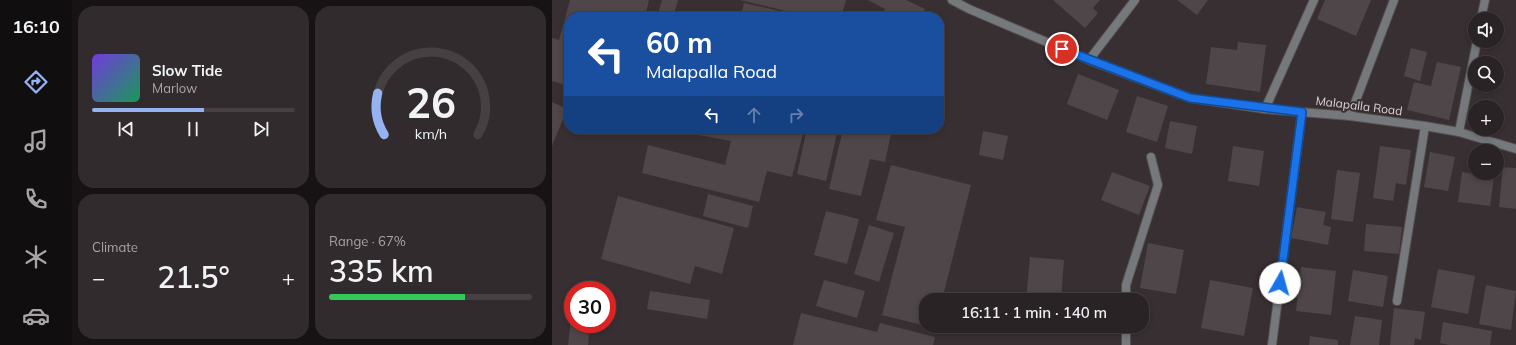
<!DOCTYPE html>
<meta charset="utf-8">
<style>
body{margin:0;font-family:Mulish,sans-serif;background:#322b2e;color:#f1f3f6;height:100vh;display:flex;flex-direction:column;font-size:15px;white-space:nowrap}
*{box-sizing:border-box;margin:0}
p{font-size:13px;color:#a5a4a7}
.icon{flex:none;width:22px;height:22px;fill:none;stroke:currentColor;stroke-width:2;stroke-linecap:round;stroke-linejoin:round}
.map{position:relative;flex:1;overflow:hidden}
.sheet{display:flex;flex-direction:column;gap:6px;padding:6px;background:#171315;width:480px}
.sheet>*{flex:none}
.hud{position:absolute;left:12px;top:12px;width:380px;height:122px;border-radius:16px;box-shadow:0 2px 6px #0003,0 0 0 1px #464043;background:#1a4fa0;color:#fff;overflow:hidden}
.tools{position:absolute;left:916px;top:12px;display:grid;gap:8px}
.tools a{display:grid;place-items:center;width:36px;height:36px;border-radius:50%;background:#2a2326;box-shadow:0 2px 6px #0003,0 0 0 1px #464043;font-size:20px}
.speed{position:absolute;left:12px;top:281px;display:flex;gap:8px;font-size:20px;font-weight:700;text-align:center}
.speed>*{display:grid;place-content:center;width:52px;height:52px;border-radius:50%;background:#2a2326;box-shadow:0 2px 6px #0003,0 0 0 1px #464043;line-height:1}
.speed .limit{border:6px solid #d22;background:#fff;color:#111}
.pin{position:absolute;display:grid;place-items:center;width:34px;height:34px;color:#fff;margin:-17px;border:2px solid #fff;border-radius:50%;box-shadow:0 1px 4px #0007}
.me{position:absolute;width:44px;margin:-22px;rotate:7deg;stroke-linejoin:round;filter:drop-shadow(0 0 3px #0008)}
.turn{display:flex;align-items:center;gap:14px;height:84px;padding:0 16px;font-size:18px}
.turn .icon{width:52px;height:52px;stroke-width:2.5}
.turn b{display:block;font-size:28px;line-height:34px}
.lanes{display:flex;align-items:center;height:38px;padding:0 16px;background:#0003;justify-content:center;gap:20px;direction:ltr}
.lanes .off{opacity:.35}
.big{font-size:30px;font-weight:600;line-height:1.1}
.sheet .tile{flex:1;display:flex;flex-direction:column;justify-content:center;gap:6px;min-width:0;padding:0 14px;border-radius:16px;background:#322b2e}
.sheet .dial{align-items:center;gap:0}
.dial svg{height:104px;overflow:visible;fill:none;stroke:#464043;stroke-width:7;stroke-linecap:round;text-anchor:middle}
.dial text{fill:#f1f3f6;stroke:none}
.song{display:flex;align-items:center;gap:12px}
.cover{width:48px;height:48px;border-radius:6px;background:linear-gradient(135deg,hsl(260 70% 55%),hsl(150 70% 35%))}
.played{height:4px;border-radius:2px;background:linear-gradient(90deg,#95b2f1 55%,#464043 55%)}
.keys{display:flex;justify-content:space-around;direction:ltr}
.heat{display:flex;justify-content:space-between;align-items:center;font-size:22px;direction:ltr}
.charge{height:6px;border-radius:3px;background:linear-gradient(90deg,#34c759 67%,#464043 0)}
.sheet .tiles{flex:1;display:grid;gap:6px;grid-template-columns:repeat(2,1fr)}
.trip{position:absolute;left:367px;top:293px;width:230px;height:40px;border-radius:16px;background:#2a2326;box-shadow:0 2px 6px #0003,0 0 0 1px #464043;font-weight:600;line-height:40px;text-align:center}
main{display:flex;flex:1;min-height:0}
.tab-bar{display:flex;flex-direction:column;width:72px;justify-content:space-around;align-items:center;background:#110e0f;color:#a5a4a7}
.tab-bar .icon{width:28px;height:28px}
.tab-bar .current{color:#95b2f1}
.tab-bar b{font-size:18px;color:#f1f3f6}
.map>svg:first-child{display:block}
.building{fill:#4f464a}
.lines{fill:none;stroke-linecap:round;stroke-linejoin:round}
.service-casing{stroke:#554d4f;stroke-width:10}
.minor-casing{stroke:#554d4f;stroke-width:10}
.tertiary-casing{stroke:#554d4f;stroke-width:10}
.service{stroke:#75797b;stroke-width:8}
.minor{stroke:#75797b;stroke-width:8}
.tertiary{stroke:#75797b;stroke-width:8}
.route-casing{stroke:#114b97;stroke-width:10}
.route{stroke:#1a73e8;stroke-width:7}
.labels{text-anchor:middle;stroke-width:4;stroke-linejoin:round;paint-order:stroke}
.street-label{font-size:12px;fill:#d9d4d5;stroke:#382f32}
</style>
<main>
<nav class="tab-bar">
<b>16:10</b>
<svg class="icon current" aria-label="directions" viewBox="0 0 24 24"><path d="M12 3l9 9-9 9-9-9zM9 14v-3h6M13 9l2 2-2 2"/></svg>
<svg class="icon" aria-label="music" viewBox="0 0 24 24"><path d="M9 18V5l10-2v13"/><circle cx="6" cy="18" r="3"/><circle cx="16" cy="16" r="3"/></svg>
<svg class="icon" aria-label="phone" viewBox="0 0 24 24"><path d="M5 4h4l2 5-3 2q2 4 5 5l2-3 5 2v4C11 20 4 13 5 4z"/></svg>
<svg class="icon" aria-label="climate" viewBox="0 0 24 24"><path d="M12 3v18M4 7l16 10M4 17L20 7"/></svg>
<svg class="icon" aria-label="car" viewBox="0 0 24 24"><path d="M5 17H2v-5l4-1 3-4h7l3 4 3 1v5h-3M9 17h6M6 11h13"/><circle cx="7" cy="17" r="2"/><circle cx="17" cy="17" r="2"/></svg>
</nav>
<section class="sheet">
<div class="tiles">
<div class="tile">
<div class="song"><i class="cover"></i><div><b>Slow Tide</b><p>Marlow</p></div></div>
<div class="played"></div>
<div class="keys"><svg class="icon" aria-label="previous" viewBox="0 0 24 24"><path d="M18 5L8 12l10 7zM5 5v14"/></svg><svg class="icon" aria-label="pause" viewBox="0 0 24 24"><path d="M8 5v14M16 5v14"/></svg><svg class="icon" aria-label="next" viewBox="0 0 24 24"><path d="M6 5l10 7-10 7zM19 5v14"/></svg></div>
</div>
<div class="tile dial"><svg viewBox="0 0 100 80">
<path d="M14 69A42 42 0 1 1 86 69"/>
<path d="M14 69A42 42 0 0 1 9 37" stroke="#95b2f1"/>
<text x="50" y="56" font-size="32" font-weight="700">26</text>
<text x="50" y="72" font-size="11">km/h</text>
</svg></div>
<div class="tile"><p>Climate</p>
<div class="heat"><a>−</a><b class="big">21.5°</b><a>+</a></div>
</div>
<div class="tile"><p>Range · 67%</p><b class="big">335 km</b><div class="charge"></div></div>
</div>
</section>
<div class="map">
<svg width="964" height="345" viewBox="0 0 964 345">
<rect width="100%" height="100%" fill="#382f32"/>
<!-- building -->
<g class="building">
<path d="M18,0H97L93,17H17V86L0,81V38L7,40Z"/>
<path d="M110,0H126L121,17H105Z"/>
<path d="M188,0H294L289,17H259Z"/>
<path d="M316,0H354L373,9L369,17H329L333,9Z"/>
<path d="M501,0H548L541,8L546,13L533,28Z"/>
<path d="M625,0H656L645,15Z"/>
<path d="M773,0H819L804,36L765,19Z"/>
<path d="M192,3L249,16V17H189Z"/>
<path d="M168,13L184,16V17H166Z"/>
<path d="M686,42L714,45L708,92L654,84L659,47L685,50Z"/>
<path d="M859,48L875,52L868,81L852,76Z"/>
<path d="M885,62L909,67L897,120L855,110L862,82L879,86Z"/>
<path d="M526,74L567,90L555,120L515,104Z"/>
<path d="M585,96L616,106L605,142L574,132Z"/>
<path d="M0,102L15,109L0,146Z"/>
<path d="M618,121L645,126L640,154L613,148Z"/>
<path d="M141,129H252L240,177L215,171L207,202L90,173L96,145L173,165L179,141L141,134Z"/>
<path d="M255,129H286L274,181L245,174Z"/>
<path d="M291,129H340L333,162L318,159L309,196L277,189Z"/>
<path d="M431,131L456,136L451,160L427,155Z"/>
<path d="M681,146L712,151L707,186L676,181Z"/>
<path d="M828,146L859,150L854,185L844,183L841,201L821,198Z"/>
<path d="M878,152L903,157L896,191L872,187Z"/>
<path d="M339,165L419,185L390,300H374V326L330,315L353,227L324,220Z"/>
<path d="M951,167L964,168V209L947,207Z"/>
<path d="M785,170L808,173L801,222L779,219Z"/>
<path d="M560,172L598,186L587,215L549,200Z"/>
<path d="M910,172L942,177L938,206L906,202Z"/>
<path d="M156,194L201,206L196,228L151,216Z"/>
<path d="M66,196L182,228L170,274L143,266L138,284L49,259Z"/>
<path d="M745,207L774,212L771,225L779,227L776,245L739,238Z"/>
<path d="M274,211L307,219L295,264L262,255Z"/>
<path d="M814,224L850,227L847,254L812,251Z"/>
<path d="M317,225L342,233L327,282L302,274Z"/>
<path d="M596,243L632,250L624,294L588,288Z"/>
<path d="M478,257L512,260L509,300H474Z"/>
<path d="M749,267L784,271L779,315L744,311Z"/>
<path d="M886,269L923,276L916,314L879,307Z"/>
<path d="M801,270L836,276L831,307L796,301Z"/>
<path d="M272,280L313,291L305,318L264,306Z"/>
<path d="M658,280L701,288L692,336L649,328Z"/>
<path d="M934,285L964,291L959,330L927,324Z"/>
<path d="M98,291L158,300L155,319L95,309Z"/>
<path d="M20,308L21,324H38L36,345H16Z"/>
<path d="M842,308L873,312L869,340L863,338L862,345H838Z"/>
<path d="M249,313L325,332L328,323L383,337L381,345H241Z"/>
<path d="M803,316L830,320L827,345H798Z"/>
<path d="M891,322L940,331L938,345H897L888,343Z"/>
<path d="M758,336L786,340V345H757Z"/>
</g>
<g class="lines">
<defs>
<path id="service" d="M845,301L873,126"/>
<g id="minor">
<path d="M929,19L933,0"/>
<path d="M537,60L583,0"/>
<path d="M713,109L762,0"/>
<path d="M798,116L842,0"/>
<path d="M907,132L925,41"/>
<path d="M574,300V285L606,185L599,157"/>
<path d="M574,345V326"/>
<path d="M720,345L750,112"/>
</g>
<path id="tertiary" d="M400,0L417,9L537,60L638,98L713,109L798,116L873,126L907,132L964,149"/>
</defs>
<!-- service casing -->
<use href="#service" class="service-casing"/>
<!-- minor casing -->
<use href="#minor" class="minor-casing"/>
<!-- tertiary casing -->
<use href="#tertiary" class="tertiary-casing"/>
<!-- service -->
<use href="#service" class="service"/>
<!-- minor -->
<use href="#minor" class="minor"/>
<!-- tertiary -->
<use href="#tertiary" class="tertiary"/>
</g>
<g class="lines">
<defs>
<path id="route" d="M510,49L638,98L750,112L728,283"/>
</defs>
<!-- route casing -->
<use href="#route" class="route-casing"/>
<!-- route -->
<use href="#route" class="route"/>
</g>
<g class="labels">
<!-- street labels -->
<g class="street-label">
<text transform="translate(807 106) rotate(7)" y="4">Malapalla Road</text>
</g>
</g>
</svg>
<div class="tools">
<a><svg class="icon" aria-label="sound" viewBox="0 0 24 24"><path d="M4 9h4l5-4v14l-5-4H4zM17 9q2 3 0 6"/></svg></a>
<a><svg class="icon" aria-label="search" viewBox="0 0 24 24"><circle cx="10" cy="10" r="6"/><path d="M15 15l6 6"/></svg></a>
<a>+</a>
<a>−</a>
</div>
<div class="speed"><div class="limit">30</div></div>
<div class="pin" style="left:510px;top:49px;background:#d93025"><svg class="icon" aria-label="arrive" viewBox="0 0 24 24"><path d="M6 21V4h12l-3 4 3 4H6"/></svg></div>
<svg class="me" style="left:728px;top:283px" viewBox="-20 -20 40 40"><circle r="19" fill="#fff"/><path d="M0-13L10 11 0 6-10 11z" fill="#1a73e8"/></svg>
<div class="trip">16:11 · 1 min · 140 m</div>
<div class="hud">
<div class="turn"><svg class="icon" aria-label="left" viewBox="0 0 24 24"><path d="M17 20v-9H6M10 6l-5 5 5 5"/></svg><div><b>60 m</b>Malapalla Road</div></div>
<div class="lanes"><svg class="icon" aria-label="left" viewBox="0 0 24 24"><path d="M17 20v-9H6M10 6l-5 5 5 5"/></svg><svg class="icon off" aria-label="ahead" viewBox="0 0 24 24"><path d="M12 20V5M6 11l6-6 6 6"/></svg><svg class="icon off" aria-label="right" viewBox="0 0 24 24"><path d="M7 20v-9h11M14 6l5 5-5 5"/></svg></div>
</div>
</div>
</main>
